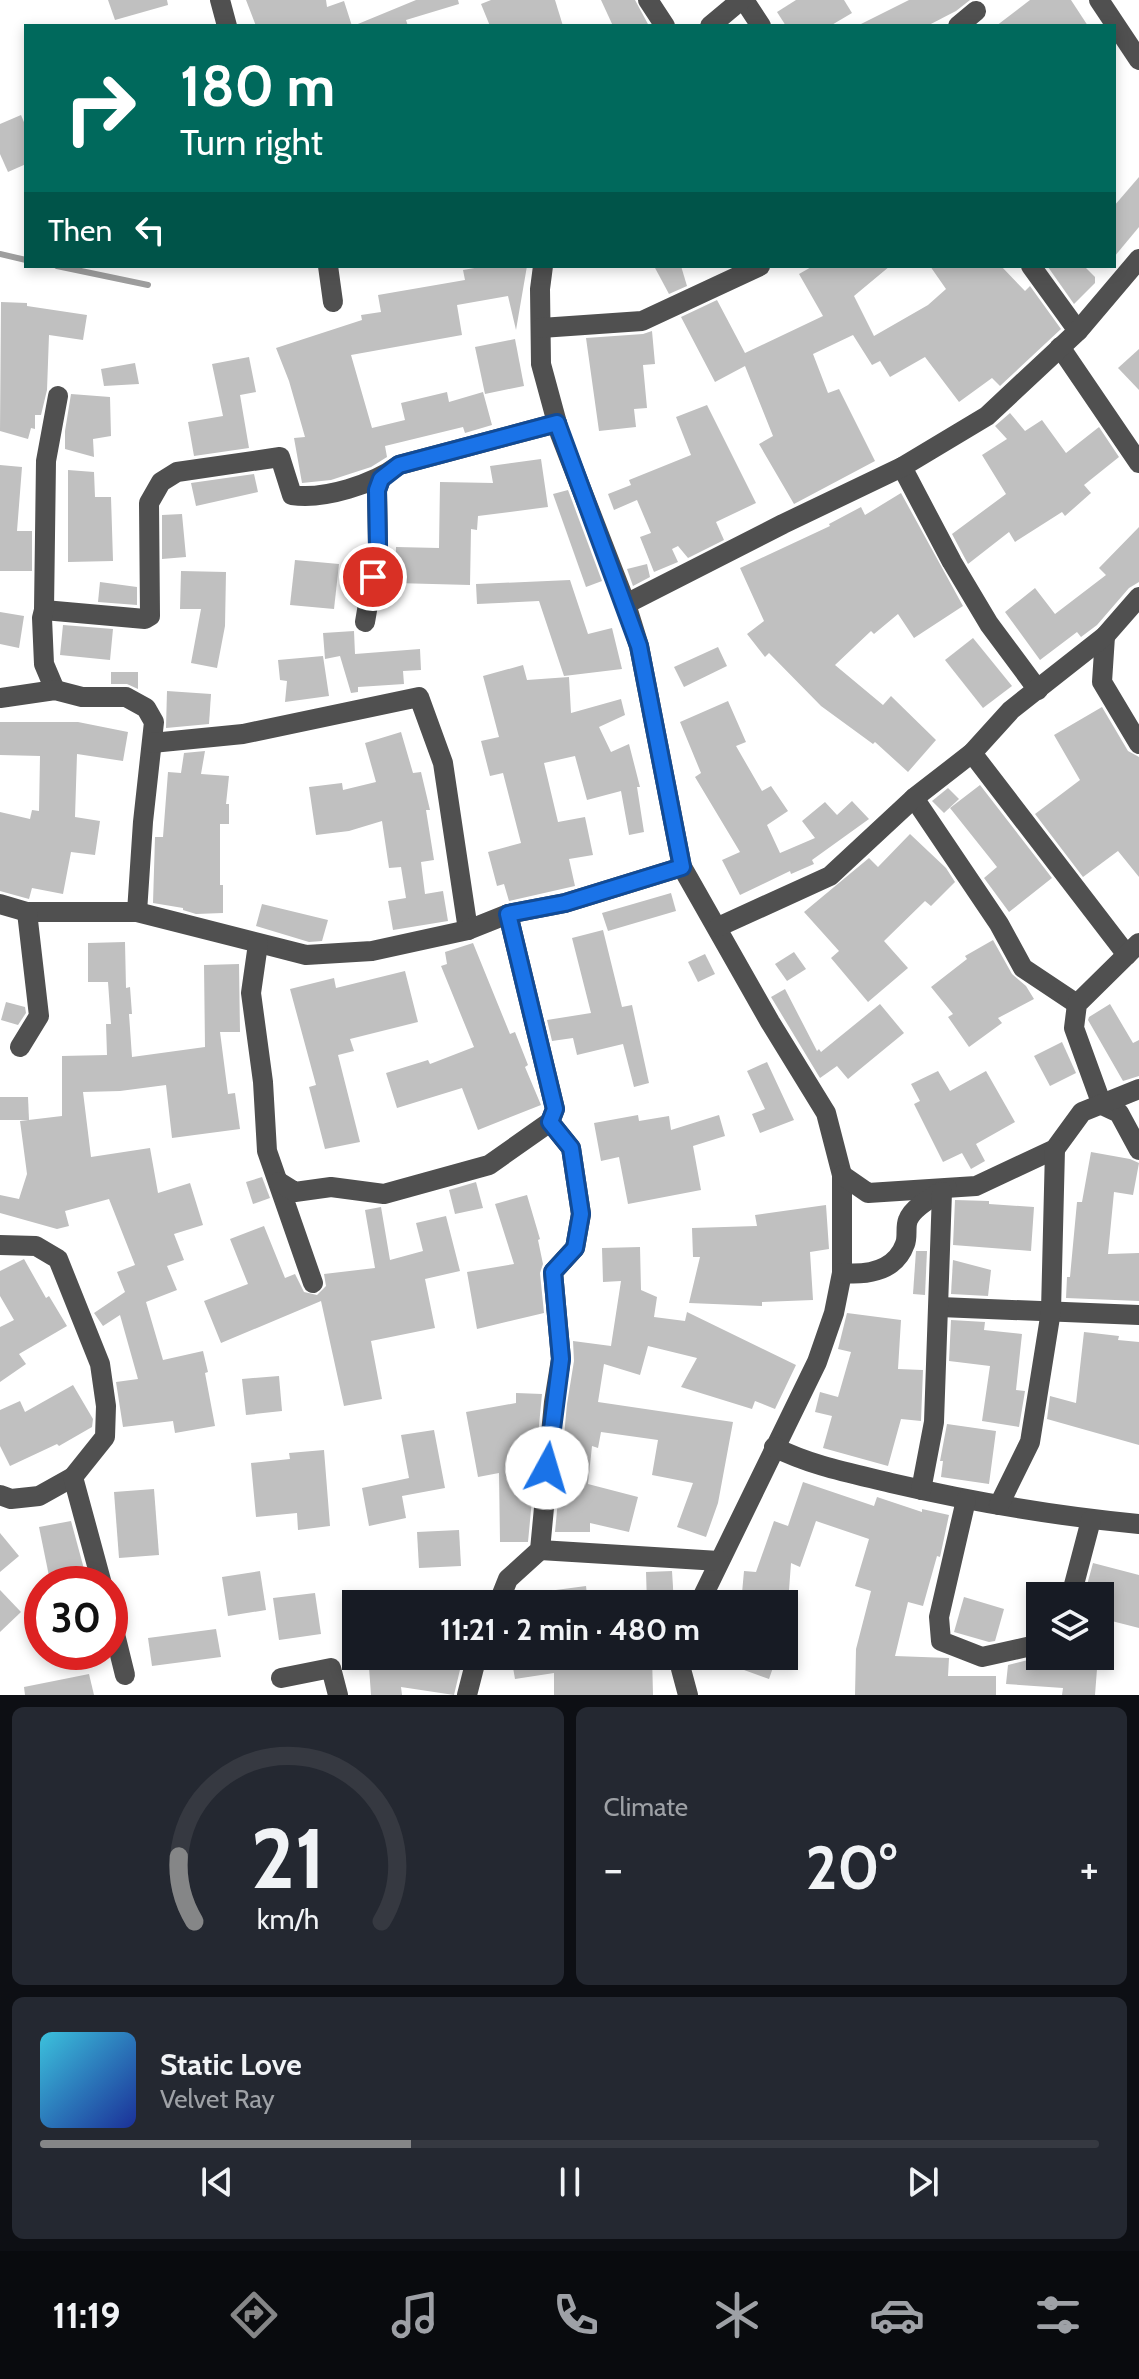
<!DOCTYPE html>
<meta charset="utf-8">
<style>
body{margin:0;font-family:Cabin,sans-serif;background:#242831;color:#f1f3f6;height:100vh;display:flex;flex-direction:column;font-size:30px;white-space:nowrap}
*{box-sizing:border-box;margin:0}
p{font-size:26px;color:#9ea1a6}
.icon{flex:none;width:44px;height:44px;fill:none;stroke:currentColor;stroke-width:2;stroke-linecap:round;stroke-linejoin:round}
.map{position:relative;height:1695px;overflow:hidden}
.sheet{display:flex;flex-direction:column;gap:12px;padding:12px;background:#0d0f14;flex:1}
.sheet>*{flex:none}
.top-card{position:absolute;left:24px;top:24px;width:1092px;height:244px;border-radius:0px;box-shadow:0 4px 12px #0003;background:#00695c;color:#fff;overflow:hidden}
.buttons{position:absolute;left:1026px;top:1582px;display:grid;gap:16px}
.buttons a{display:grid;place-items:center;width:88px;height:88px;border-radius:0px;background:#171b24;box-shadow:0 4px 12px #0003;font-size:40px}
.speed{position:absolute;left:24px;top:1566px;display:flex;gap:16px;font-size:40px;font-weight:700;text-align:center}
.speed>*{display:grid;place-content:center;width:104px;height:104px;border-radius:50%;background:#171b24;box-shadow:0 4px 12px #0003;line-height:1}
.speed .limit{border:12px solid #d22;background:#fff;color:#111}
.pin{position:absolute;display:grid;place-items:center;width:68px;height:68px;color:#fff;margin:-34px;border:4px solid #fff;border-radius:50%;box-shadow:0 2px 8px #0007}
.me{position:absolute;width:88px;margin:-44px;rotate:6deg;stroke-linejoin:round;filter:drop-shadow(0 0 6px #0008)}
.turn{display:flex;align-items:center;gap:28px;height:168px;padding:0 24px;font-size:36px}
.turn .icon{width:104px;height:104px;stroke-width:2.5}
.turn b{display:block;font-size:56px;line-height:68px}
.then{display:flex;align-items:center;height:76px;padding:0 24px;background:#0003;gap:16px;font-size:30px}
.big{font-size:60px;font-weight:700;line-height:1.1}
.sheet .tile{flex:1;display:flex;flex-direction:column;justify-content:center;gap:12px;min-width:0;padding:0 28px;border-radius:12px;background:#242831}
.sheet .dial{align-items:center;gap:0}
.dial svg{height:208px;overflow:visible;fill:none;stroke:#363941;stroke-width:7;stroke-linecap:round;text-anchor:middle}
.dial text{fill:#f1f3f6;stroke:none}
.song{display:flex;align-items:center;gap:24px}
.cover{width:96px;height:96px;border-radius:12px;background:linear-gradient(135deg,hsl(190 70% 55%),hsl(230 70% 35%))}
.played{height:8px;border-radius:4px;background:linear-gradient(90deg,#858687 35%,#363941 35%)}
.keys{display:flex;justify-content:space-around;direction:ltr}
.heat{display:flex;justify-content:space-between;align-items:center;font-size:44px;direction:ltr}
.sheet .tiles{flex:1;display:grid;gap:12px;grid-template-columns:1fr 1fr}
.tile:last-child{grid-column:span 2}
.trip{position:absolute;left:342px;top:1590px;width:456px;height:80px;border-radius:0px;background:#171b24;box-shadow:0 4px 12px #0003;font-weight:700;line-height:80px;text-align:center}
.dock{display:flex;height:128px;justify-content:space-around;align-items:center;background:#090b0e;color:#9ea1a6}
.dock .icon{width:56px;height:56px}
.dock .current{color:#858687}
.dock b{font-size:36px;color:#f1f3f6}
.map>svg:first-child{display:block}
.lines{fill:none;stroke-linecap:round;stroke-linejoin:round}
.stream{stroke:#9e9e9e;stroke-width:6}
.building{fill:#c0c0c0}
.minor{stroke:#505050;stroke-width:20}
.route-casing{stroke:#114b97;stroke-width:20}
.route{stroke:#1a73e8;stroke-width:14}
</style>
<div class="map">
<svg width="1139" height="1695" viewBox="0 0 1139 1695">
<rect width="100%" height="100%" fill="#fff"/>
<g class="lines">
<!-- stream -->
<g class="stream">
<path d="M0,254L26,260"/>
<path d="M57,266L148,285"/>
</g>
</g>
<!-- building -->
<g class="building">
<path d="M108,0H167L168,5L115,20Z"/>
<path d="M246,0H326L327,7L344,1L352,26H256Z"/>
<path d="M416,0H458L459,4L406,20L408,26H353Z"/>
<path d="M491,0H555L563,26H490L481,4Z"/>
<path d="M601,0H635L649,26H613Z"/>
<path d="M796,0H844L852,13L830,26H786L777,12Z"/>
<path d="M909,0H970L956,11L927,26H857Z"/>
<path d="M1030,0H1071L1088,26H996Z"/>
<path d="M21,115L26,127V164L8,172L0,154V124Z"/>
<path d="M1139,177V227L1114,257V206Z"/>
<path d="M486,266H527L516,330L508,296L457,305L462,335L351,355L372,428L405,420L401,403L447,392L449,402L483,392L492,425L465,433L463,427L385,446L387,457L371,467L331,480L302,483L294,438L305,437L289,381L276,348L362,320L361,315L381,312L378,295L465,280L463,270Z"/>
<path d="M654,266H681L687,286L669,294Z"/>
<path d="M813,266H890L854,296L874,336L928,305L946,289L930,266H1001L1025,291L1030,286L1061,329L1000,386L992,378L959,402L925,357L890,377L880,361L872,365L853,335L813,354L828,393L839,389L875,461L794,504L759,444L773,436L745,366L715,382L681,317L717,300L745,353L823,316L799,274Z"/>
<path d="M1050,266H1084L1095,277V283L1074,304L1048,267Z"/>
<path d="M1,302L27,303V306L87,315L83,340L49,335L47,390L41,415H35V429L31,428L28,439L0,431Z"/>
<path d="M652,331L655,364L643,365L647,408L634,409L636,427L599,431L586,338L643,334Z"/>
<path d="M515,339L524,386L485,394L475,347Z"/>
<path d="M1139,349V390L1118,368Z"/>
<path d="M249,357L256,392L240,395L249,448L194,456L188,422L223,416L212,364Z"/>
<path d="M135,363L139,384L104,386L101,369Z"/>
<path d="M71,394L110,397L111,436L93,439L94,457L65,449V431Z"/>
<path d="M707,405L756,503L716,522L724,540L688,558L678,546L672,549L678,562L654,572L640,537L651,533L637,500L614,510L608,494L631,485L629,480L691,455L676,417Z"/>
<path d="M1010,413L1025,431L1042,420L1066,453L1099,427L1119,457L1084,485L1091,493L1065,516L1062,512L1015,542L1009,532L968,564L952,534L1006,494L982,455L1007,439L995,426Z"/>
<path d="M541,459L548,507L478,516L477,530L471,529L470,585L395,583L396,547L439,548L440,482L493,483L490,466Z"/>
<path d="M0,465L22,467L17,531H32V571H0Z"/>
<path d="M68,470L94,472L95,497H111L113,561L68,562Z"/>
<path d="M254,474L258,492L196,506L191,483Z"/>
<path d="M568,490L602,581L586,587L553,494Z"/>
<path d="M901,493L963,606L914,638L898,614L874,634L871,631L835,665L883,705L891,696L936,740L908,772L875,742L873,744L821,706L769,653L765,657L747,634L764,621L740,568L830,526L829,524L861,507L865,515Z"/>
<path d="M182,514L186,557L162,559V515Z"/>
<path d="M1139,527V582L1129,588L1097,625L1081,637L1077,632L1040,660L1005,612L1035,588L1055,614L1106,575L1099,568Z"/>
<path d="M295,560L339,564L334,609L290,605Z"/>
<path d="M647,564L650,577L633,586L627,569Z"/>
<path d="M181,571L226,572L225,626L217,668L191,663L201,609H180Z"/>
<path d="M570,580L588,634L612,628L622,669L564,676L539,601L477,604L476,584Z"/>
<path d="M100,582L137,587V605L98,602Z"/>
<path d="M0,612L24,616L19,648L0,644Z"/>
<path d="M63,625L113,629L110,660L60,655Z"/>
<path d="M354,631L355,654L420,649L421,670L403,671L404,684L358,687V692L351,693L340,656L325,659L323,633Z"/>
<path d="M973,638L1012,686L983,708L945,660Z"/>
<path d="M718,647L727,666L684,687L674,667Z"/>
<path d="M323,656L329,696L285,702L287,681L280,680L278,660Z"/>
<path d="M523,665L527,680L569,677L571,713L621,699L625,715L599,727L611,752L629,744L640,787H637L644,832L629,835L621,791L587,800L575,756L544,763L558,822L585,817L593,855L569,859L575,886L509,901L504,884L497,886L488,852L521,843L503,773L490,776L481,741L499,737L483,676Z"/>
<path d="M111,672H138V689L127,684H111Z"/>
<path d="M167,691L211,694L209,724L166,728Z"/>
<path d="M728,701L746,742L736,746L762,791L771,786L788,811L767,825L780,853L815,838L802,821L825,802L837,815L852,801L869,819L812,860L814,864L791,874L790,871L740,895L722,860L740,852L695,777L701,773L680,722Z"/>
<path d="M1102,707L1128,751L1139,757V877L1118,851L1083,877L1035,814L1080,780L1054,735Z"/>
<path d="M0,722H78L128,732L123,761L77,754L75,817L100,821L95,855L71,852L63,894L32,888L29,899L0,891V812L30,819L32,810L39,811L40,756L0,755Z"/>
<path d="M401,732L413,773L421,772L430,810H426L434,860L421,862L425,894L443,891L448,921L393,930L388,901L406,898L401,867L389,868L382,821L349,831L316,835L309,787L342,783L343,790L376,782L365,743Z"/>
<path d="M205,751L201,774L229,776L226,804H229V824H220V885H223V913L196,914L183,910V908L153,903L155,837H163L168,772L181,773L184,753Z"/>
<path d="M980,785L1052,878L1009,912L984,878L997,867L950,808Z"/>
<path d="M948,788L959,799L944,813L932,801Z"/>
<path d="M910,834L946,868L955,882L931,906L925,901L884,941L908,968L868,1002L831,958L839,951L804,912L869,858L878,867Z"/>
<path d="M671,893L676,911L608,931L602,913Z"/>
<path d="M262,904L328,920L322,941L309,942L256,926Z"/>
<path d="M603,930L622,1007L632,1005L649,1083L634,1087L623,1044L577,1055L573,1038L552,1041L547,1020L591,1013L572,938Z"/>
<path d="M993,940L1012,974L1026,986L1034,999L998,1018L1002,1023L969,1047L948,1017L953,1014L931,987L967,959L965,956Z"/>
<path d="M125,942L126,988L130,987L132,1014H129L132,1057L205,1047L204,965L239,964L240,1032H220L228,1094L235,1093L240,1129L172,1138L166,1085L120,1091L83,1092L91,1157L150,1148L158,1193L190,1183L203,1225L174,1234L184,1260L167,1266L177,1290L146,1302L163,1360L203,1351L208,1372L205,1373L215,1426L175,1433L173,1421L123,1427L116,1382L138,1379L120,1315L103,1326L94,1313L125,1292L117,1272L135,1265L109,1199L65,1211L69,1226L57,1229L0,1213V1195L19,1199L27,1174L20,1121L62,1116V1056L107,1055L106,1024H111L108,982H88V943Z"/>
<path d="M473,943L510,1034L515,1032L528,1065L525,1067L541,1105L478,1130L462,1088L397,1108L386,1073L428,1060L430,1064L474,1047L441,966L447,964L445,952Z"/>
<path d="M794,952L806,969L787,981L775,964Z"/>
<path d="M705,954L715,974L698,982L688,962Z"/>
<path d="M405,971L418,1022L350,1039L354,1051L338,1055L360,1142L325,1149L309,1087L316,1085L290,989L334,978L336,988Z"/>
<path d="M785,989L817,1051L819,1049L821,1052L880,1004L904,1033L848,1079L837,1066L820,1078L771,997Z"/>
<path d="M6,1002L25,1007L26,1013L18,1025L1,1020Z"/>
<path d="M1110,1004L1133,1043L1139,1040V1076L1123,1081L1088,1020L1089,1017Z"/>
<path d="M1062,1042L1076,1073L1050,1086L1034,1056Z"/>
<path d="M767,1062L794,1120L760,1133L752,1114L765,1109L747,1071Z"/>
<path d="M938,1071L950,1091L986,1071L1015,1122L976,1144L985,1161L971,1169L962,1153L943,1162L914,1104L920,1101L911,1084Z"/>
<path d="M0,1097H28L29,1120H0Z"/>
<path d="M638,1115L639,1121L669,1116L671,1130L719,1115L725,1136L693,1146L701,1190L628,1204L619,1157L601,1161L594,1123Z"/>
<path d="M1091,1152L1130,1159L1139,1163L1133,1195L1114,1192L1108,1254L1139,1253V1301L1066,1298L1067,1277H1070L1077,1202H1082Z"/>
<path d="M262,1177L270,1198L253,1204L246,1182Z"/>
<path d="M476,1182L483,1208L455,1214L449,1190Z"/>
<path d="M527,1195L540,1239L538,1240L543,1264L540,1273L544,1313L477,1329L467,1272L514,1264L495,1204Z"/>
<path d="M955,1200L989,1201V1204L1034,1207L1031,1251L953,1245Z"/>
<path d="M826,1205L829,1249L810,1252L813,1300L762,1302V1306L689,1303L700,1257H693L692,1228L757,1226L755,1215Z"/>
<path d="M381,1207L390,1260L423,1251L416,1223L446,1216L460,1271L425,1279L435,1328L371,1341L382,1399L344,1406L321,1301L221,1343L204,1301L248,1284L230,1239L264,1226L285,1278L295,1274L304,1292L317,1295L326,1286L324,1274L375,1268L365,1210Z"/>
<path d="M640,1247L641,1290L657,1297L654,1317L685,1321L687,1312L796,1365L775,1409L755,1401L752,1409L681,1387L697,1358L648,1346L640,1375L604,1364L598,1402L733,1422L718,1503L706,1537L677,1527L693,1483L652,1475L658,1440L601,1432L598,1448L592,1446L588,1484L638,1497L629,1532L590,1523V1532H555L567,1404L574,1361L573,1341L611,1346L621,1281L603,1282L602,1248Z"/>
<path d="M916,1251H927L925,1295L913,1294Z"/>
<path d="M24,1259L46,1298L49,1296L67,1326L19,1354L26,1364L0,1382V1327L14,1320L0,1296V1271Z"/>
<path d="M953,1260L991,1270L988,1296L951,1294Z"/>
<path d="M847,1313L901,1320L898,1369L923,1370L921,1421L901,1419L888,1466L823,1448L832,1416L815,1412L820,1392L838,1397L851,1352L838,1349Z"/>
<path d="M951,1320L985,1322L984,1330L1022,1334L1016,1390L1025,1391L1019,1427L982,1421L990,1366L949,1361Z"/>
<path d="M1084,1332L1119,1336L1118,1340L1139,1342V1445L1047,1419L1050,1396L1076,1403Z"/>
<path d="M279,1376L282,1411L246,1415L242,1379Z"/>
<path d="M73,1385L93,1419L92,1427L59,1446L57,1444L10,1466L0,1446V1410L20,1401L25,1412Z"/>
<path d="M516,1393L542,1394L528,1542H500L499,1473L478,1477L466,1412L516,1403Z"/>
<path d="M947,1424L996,1431L989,1484L941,1477L943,1461H940Z"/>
<path d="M434,1430L445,1488L402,1496L406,1518L369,1526L362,1488L409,1478L401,1435Z"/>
<path d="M324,1450L330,1526L298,1530L297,1513L256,1517L251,1463L290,1459L289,1453Z"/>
<path d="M803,1482L874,1506L877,1497L922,1512V1509L949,1515L940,1557L937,1556L923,1606L908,1602L895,1656L949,1658L948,1676H996V1695H855L856,1649L871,1591L855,1586L869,1539L816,1521L800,1567L791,1563L788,1604H741L744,1571L756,1572L774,1521L788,1526Z"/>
<path d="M154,1489L159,1555L119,1558L114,1492Z"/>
<path d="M71,1521L84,1569L49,1576L39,1527Z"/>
<path d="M459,1530L461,1566L419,1568L417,1532Z"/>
<path d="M0,1533L19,1556L0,1572Z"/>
<path d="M1093,1563L1139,1575V1628L1100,1618V1596H1084Z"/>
<path d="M260,1571L266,1610L228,1616L222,1577Z"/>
<path d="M672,1571L674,1604H647L646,1572Z"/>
<path d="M586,1586L588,1604H534L533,1593Z"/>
<path d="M0,1590L21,1612L0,1632Z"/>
<path d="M315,1593L321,1634L279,1640L273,1598Z"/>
<path d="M964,1597L1004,1609L995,1641L989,1642L954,1632Z"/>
<path d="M216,1629L221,1657L152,1666L148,1638Z"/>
<path d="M419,1656L463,1657L454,1695L401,1687L402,1695H371L369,1667L418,1663Z"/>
<path d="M511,1656H652L653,1695H554V1673L515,1679Z"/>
<path d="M711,1656H777L769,1679L711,1658Z"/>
<path d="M1044,1656H1098L1095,1695H1062L1063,1688L1006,1684L1008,1665Z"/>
<path d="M89,1674L94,1695H25L24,1687Z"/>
</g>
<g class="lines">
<!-- minor -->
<g class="minor">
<path d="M220,0L227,26"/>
<path d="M648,0L665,26"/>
<path d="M744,0L761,26"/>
<path d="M1099,0L1139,60"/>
<path d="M710,26L741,0"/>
<path d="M958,26L976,11"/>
<path d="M328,266L333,302"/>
<path d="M543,266L540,289L541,364L560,434L626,604L639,646L682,867L770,1022L826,1113L842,1175V1273L834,1313L817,1362L699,1604"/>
<path d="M1031,266L1078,331"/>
<path d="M541,328L642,321L760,266"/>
<path d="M1060,347L1139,463"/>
<path d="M902,467L952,562L989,624L1038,690"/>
<path d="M626,604L783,524L902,467L987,416L1078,331L1139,259"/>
<path d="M44,610L145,619L150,616L149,503L161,482L177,472L280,457L292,495C324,500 374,484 399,465L557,423"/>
<path d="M365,622L378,546L377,490L381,479"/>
<path d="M1105,636L1102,682L1139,744"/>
<path d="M55,690L44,664L42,618L44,610L46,461L58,396"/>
<path d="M0,698L55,690L82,697H126L146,708L154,722L143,822L137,912"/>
<path d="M152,743L243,734L419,697L443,763L468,930"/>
<path d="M972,753L1127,955"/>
<path d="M914,798L999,924L1023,968L1077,1004"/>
<path d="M0,904L27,912H137L306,955L372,951L468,930L508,914L565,903L682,867"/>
<path d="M718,927L830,876L914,798L972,753L1011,710L1105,636L1139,597"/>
<path d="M1139,943L1077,1004L1074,1028L1102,1105L1119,1113L1139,1150"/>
<path d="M258,944L251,993L263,1082L267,1151L313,1283"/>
<path d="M20,1047L39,1016L27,912"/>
<path d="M842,1175L868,1193L976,1186L1055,1149L1082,1112L1139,1089"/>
<path d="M279,1182L295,1192L331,1187L384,1194L489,1165L550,1122"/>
<path d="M0,1245L36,1246L58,1259L100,1364L106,1406L105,1437L73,1477L39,1496L11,1499L0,1495"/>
<path d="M842,1273C866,1275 895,1272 905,1244C908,1237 905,1227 908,1220C913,1206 935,1196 947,1188"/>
<path d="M940,1307L1139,1315"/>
<path d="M774,1447C812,1466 850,1473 891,1483C973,1502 1055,1516 1139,1524"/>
<path d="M73,1477L102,1584"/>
<path d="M921,1490L934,1422L942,1192"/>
<path d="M966,1500L939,1617L941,1641L982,1657L1040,1644"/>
<path d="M999,1505L1030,1442L1051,1311L1055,1149"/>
<path d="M540,1550L719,1561"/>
<path d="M1071,1596L1091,1520"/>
<path d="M498,1604L508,1579L540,1550L554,1402L561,1359L553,1272L575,1248L581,1214L571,1148L550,1122L555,1109L508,914"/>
<path d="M110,1614L125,1675"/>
<path d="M683,1656L681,1669L688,1695"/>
<path d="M281,1678L331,1668L338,1695"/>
<path d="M467,1695L477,1656"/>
</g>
</g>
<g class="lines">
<defs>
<path id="route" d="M373,577L378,546L377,490L381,479L399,465L557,423L639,646L682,867L565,903L508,914L555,1109L550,1122L571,1148L581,1214L575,1248L553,1272L561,1359L547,1468"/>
</defs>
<!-- route casing -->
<use href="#route" class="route-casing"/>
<!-- route -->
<use href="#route" class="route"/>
</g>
</svg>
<div class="buttons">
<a><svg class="icon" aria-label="layers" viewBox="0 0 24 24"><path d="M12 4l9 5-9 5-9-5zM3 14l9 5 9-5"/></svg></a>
</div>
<div class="speed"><div class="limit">30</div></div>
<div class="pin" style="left:373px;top:577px;background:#d93025"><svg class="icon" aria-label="arrive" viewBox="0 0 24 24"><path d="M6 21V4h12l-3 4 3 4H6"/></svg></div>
<svg class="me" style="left:547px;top:1468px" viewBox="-20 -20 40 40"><circle r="19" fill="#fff"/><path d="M0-13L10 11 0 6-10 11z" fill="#1a73e8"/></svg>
<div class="trip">11:21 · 2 min · 480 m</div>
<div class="top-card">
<div class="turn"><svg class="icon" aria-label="right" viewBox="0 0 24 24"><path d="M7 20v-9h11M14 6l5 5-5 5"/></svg><div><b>180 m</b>Turn right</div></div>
<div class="then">Then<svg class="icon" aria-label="left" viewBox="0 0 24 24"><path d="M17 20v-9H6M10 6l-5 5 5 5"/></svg></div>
</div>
</div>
<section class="sheet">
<div class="tiles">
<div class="tile dial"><svg viewBox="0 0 100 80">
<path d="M14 69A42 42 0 1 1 86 69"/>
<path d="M14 69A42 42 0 0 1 8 44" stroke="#858687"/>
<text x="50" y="56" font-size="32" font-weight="700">21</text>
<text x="50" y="72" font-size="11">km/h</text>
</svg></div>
<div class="tile"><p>Climate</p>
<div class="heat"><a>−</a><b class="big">20°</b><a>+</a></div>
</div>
<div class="tile">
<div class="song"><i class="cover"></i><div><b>Static Love</b><p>Velvet Ray</p></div></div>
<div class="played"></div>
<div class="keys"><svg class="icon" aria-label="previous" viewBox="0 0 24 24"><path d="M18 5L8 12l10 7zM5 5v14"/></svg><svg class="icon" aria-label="pause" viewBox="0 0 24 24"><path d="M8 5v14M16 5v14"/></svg><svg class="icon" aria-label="next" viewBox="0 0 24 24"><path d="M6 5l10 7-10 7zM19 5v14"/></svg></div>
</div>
</div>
</section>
<nav class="dock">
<b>11:19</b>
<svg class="icon current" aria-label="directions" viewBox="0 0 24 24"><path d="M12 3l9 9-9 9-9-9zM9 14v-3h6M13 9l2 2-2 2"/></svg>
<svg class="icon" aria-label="music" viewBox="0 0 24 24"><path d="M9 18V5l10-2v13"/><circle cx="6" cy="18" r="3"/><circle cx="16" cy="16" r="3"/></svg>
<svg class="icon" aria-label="phone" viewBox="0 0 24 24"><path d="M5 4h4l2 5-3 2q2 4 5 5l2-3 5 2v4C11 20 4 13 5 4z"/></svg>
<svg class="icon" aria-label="climate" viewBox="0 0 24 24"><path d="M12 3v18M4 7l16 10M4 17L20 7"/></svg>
<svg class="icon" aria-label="car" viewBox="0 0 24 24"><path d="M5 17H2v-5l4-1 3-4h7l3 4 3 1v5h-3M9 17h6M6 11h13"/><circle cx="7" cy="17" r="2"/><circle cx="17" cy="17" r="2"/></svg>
<svg class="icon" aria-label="filters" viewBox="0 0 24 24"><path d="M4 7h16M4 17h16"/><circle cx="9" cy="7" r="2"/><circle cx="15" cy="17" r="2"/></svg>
</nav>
